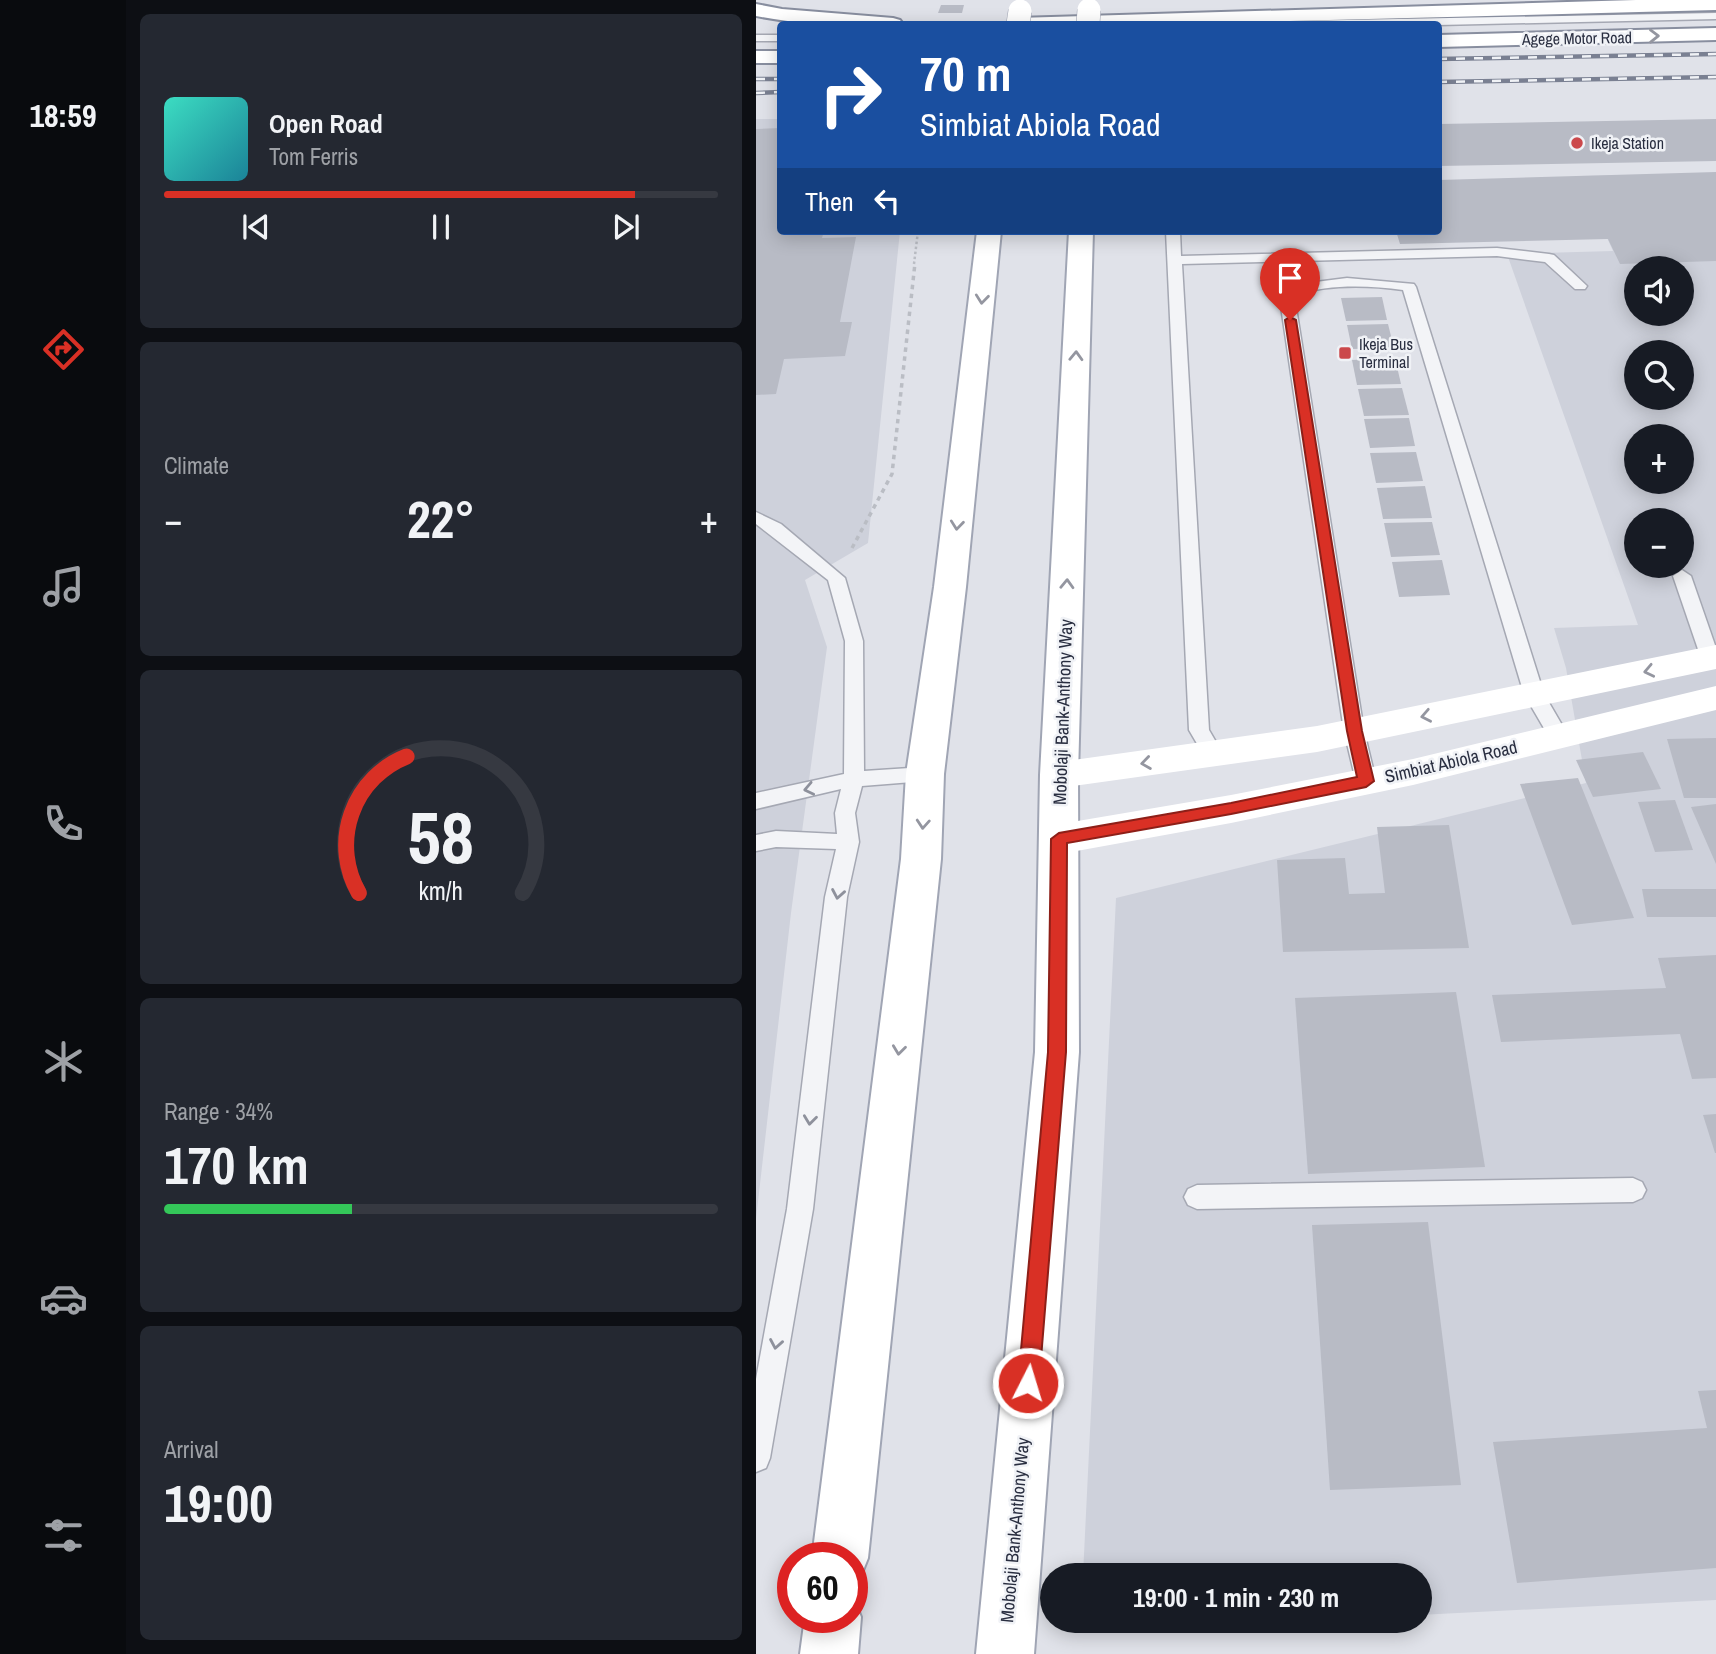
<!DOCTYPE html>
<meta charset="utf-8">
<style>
body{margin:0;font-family:"Archivo Narrow",sans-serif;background:#242831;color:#f1f3f6;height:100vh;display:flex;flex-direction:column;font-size:26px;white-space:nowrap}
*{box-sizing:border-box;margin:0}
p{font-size:23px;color:#9ea1a6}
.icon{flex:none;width:38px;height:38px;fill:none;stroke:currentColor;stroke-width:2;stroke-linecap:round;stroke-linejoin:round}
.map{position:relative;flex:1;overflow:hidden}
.sheet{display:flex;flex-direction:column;gap:14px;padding:14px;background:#0d0f14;width:630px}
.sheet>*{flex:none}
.guide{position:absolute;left:21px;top:21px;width:665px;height:214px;border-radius:7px;box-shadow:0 4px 18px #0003;background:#1a4fa0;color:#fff;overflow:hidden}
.controls{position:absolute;left:868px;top:256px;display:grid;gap:14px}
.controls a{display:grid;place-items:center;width:70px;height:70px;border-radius:50%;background:#171b24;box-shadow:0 4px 18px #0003;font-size:35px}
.speed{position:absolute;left:21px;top:1542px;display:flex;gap:14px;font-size:35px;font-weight:700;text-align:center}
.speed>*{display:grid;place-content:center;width:91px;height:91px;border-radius:50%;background:#171b24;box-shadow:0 4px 18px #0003;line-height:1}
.speed .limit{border:10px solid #d22;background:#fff;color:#111}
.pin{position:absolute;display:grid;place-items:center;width:60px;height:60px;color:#fff;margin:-72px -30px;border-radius:50% 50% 50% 0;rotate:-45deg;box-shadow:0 0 7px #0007}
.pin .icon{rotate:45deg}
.me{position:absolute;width:77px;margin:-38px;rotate:5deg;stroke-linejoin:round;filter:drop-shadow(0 0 5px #0008)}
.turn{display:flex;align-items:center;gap:24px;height:147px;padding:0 28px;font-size:32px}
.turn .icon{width:91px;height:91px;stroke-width:2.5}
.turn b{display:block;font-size:49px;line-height:60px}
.then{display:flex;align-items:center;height:66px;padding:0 28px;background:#0003;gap:14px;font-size:26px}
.big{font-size:52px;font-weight:800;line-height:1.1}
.sheet .tile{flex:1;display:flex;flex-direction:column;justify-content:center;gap:10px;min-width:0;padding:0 24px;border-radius:10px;background:#242831}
.sheet .dial{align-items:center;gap:0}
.dial svg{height:182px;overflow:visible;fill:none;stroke:#363941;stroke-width:7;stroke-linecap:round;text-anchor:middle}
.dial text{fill:#f1f3f6;stroke:none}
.song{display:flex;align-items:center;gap:21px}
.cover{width:84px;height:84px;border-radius:10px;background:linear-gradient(135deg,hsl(170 70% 55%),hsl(190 70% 35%))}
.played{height:7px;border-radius:4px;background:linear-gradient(90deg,#d93025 85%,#363941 85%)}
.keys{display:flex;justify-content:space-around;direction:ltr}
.heat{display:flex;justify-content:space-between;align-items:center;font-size:38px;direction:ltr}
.charge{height:10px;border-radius:5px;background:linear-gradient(90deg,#34c759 34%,#363941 0)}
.trip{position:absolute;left:284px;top:1563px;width:392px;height:70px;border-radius:35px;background:#171b24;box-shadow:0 4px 18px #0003;font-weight:800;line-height:70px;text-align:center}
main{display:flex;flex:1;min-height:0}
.menu{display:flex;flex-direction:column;width:126px;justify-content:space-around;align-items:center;background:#090b0e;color:#9ea1a6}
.menu .icon{width:49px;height:49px}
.menu .selected{color:#d93025}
.menu b{font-size:32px;color:#f1f3f6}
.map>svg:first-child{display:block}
.built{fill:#ced1db;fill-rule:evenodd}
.building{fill:#b8bbc5}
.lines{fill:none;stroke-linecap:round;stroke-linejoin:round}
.lane-casing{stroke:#a5a8b3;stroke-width:3}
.primary-casing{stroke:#a0a5b4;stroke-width:4}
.highway-casing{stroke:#888e9f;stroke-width:4}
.path-far1{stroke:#babdc4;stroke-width:2.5;stroke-dasharray:2.5 2.5;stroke-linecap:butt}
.path{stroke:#babdc4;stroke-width:3.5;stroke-dasharray:4.5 4.5;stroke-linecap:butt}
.lane{fill:#f3f4f7;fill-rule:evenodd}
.secondary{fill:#fff;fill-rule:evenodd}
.primary{fill:#fff;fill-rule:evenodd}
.highway{fill:#fff;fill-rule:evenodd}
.rail-casing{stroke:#7a8092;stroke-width:4.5}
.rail{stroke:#f0f2f6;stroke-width:2.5;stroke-dasharray:9;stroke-linecap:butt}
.primary-bridge-casing{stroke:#a0a5b4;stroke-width:24;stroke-linecap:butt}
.primary-bridge{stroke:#fff;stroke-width:23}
.oneway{stroke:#9496a0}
.oneway2{stroke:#8e919c}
.route{fill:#d93025;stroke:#8d1f18;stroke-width:2}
.poi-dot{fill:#cb484b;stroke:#f0f2f6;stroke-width:2.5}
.labels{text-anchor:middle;stroke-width:5;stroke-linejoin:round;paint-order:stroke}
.far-street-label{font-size:16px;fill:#292e40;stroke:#f0f2f6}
.far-poi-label{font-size:16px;fill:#292e40;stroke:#f0f2f6;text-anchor:start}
.street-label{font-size:18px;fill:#292e40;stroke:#f0f2f6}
</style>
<main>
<nav class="menu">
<b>18:59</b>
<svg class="icon selected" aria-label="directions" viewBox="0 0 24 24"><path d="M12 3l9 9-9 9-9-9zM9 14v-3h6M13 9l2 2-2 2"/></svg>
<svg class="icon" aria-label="music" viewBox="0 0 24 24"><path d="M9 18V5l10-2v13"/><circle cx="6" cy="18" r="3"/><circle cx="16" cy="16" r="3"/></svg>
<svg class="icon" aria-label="phone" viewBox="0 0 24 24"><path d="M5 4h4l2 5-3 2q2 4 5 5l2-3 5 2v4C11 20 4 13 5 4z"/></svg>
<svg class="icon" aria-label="climate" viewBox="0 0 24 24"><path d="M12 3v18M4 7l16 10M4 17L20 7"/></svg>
<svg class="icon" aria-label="car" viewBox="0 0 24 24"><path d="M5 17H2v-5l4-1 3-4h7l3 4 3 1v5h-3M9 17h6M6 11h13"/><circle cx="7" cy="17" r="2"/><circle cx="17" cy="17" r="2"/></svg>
<svg class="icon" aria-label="filters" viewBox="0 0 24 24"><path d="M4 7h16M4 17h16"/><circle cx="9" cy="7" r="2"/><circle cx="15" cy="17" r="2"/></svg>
</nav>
<section class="sheet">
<div class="tile">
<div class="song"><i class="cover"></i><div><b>Open Road</b><p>Tom Ferris</p></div></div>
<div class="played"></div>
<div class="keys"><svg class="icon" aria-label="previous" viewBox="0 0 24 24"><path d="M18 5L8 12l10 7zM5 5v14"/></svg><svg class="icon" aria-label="pause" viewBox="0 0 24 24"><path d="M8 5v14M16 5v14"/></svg><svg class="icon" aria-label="next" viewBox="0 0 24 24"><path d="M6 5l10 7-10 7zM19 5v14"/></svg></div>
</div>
<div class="tile"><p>Climate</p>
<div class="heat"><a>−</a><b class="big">22°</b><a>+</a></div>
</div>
<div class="tile dial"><svg viewBox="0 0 100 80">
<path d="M14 69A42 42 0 1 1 86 69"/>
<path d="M14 69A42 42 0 0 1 35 9" stroke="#d93025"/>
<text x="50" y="56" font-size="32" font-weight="700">58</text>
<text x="50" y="72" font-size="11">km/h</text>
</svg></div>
<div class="tile"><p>Range · 34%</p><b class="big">170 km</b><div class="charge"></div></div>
<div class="tile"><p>Arrival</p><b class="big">19:00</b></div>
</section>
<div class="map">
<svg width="960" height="1654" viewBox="0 0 960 1654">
<rect width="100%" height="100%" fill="#e0e2e9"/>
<!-- built -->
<g class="built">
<path d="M0,119H24V231H144L112,543L49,580L71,647L35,913L0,1219Z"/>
<path d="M960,174V1600L663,1615V1575H327L360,898L830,783L810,668L798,628L882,625L751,254L857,251L823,176ZM880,268H926V313H880ZM880,352H926V397H880ZM880,436H926V481H880ZM880,520H926V565H880Z"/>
<path d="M325,1621V1620L553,1621L325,1627Z"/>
</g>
<!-- building -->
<g class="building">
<path d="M185,5H208L206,13H182Z"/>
<path d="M960,119V161L682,166V124Z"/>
<path d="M24,128V231H68L66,238L100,237L84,322H96L89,356L28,359L20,394L0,395V129Z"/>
<path d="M960,172V261L864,264L852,239L644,244L640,231H682V180Z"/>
<path d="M626,297L631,320L590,321L585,298Z"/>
<path d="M632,324L638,348L596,349L591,325Z"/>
<path d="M639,358L645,384L601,385L596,360Z"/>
<path d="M646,388L653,415L608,416L602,389Z"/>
<path d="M653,418L659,446L614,448L608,419Z"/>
<path d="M660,452L667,481L620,483L614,453Z"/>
<path d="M669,486L676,518L627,519L621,488Z"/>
<path d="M676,522L684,555L635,557L628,523Z"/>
<path d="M686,560L694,595L643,597L636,562Z"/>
<path d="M960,738V798H928L911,739Z"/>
<path d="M887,752L905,789L837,797L820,760Z"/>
<path d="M822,778L878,918L816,925L764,784Z"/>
<path d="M919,800L937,850L899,852L882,802Z"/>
<path d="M960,804V864L935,807Z"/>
<path d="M693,825L713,948L527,952L521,860L589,858L593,894L629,893L621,827Z"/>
<path d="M886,889H960V917H891Z"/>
<path d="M960,955V1078L936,1079L924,1034L745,1042L736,995L910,988L902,958Z"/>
<path d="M700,992L729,1167L552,1174L539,998Z"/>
<path d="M960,1114V1153H959L947,1115Z"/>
<path d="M672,1222L705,1485L574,1490L556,1225Z"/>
<path d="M960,1390V1568L761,1583L737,1442L951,1428L942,1391Z"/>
</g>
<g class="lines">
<defs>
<g id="lane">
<path d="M960,13V19L682,25L535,24L540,21Z"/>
<rect x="0" y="35" width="24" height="6"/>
<path d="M410,231H424L425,256L741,248L793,254L798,255L831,286L829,289H819L789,262L741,256L426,264L453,730L467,754L464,759H450L433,730Z"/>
<path d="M591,278L658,284L660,287L788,694L813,737L810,742H796L768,694L647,290C611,285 573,284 538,295L608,731L620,781L617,786L610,788L603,786L600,781L588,731L523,293L544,284Z"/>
<path d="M0,512L25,524L89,578L107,641L108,771L169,767L176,769L179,774L176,779L169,781L106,786L99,813L103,842L91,897L57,1209L14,1458L10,1468L0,1472V1379L31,1209L69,897L80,849L20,847L0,851V835L20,831L81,834L79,813L85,789L0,809V793L88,774L89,641L72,580L0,524Z"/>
<path d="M926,570L935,576L960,648V663L947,662L945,658L917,576Z"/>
<path d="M877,1178L886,1182L890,1190L886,1198L877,1202L441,1209L432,1205L428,1197L432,1189L441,1185Z"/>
</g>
<g id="primary">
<path d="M221,231H245L210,587L188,774L185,859L112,1558L104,1578L96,1581V1558H56L145,859L150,774L178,587Z"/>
<path d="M313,231H337L322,775L323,1052L278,1654H220L279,1052L284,775Z"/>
<path d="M97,1597L105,1617L102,1654H44L49,1617H96Z"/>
</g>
<g id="highway">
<path d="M880,0H960V10L420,24H251L254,20L261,18Z"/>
<path d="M0,4L26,9L137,18L144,20L147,24C99,29 47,25 0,16Z"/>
<path d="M960,28V40L682,47V35Z"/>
<rect x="0" y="51" width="24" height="12"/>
</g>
</defs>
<!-- lane casing -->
<use href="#lane" class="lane-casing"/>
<!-- primary casing -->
<use href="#primary" class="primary-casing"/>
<!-- highway casing -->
<use href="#highway" class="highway-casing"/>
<!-- path-far1 -->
<path class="path-far1" d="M158,264L162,231"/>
<!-- path -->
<path class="path" d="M96,548L136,474L159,263"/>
<!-- lane -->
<use href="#lane" class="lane"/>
<!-- secondary -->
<g class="secondary">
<path d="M960,645V669L561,752L303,788L290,784L284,775L290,766L303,762L561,726Z"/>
<path d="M960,686V710L657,785L475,823L304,854L290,849L285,839L290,829L304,824L475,795L657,759Z"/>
</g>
<!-- primary -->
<use href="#primary" class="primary"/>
<!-- highway -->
<use href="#highway" class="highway"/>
<defs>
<g id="rail">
<path d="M682,59L960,54"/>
<path d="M0,79H24"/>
<path d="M682,82L960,77"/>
<path d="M0,93L24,92"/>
</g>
</defs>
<!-- rail casing -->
<use href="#rail" class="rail-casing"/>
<!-- rail -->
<use href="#rail" class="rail"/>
<defs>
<g id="primary-bridge">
<path d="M262,24L264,11"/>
<path d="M332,24L333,10"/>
</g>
</defs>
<!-- primary-bridge casing -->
<use href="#primary-bridge" class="primary-bridge-casing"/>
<!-- primary-bridge -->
<use href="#primary-bridge" class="primary-bridge"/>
</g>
<!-- one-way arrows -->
<defs><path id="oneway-chevron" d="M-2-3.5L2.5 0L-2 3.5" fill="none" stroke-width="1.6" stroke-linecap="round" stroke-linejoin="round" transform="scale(1.75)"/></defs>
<g class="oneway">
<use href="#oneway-chevron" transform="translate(898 36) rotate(-1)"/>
<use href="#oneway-chevron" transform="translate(226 299) rotate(96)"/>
<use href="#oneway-chevron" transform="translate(320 356) rotate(-88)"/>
<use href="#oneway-chevron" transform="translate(201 525) rotate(96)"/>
<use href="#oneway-chevron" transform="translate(311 584) rotate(-88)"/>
<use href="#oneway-chevron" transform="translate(893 671) rotate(168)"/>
<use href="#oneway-chevron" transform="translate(670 716) rotate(169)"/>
<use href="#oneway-chevron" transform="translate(390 763) rotate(172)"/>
<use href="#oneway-chevron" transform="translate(167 824) rotate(94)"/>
<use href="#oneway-chevron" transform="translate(143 1050) rotate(97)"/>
</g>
<g class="oneway2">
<use href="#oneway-chevron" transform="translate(53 789) rotate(168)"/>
<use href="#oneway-chevron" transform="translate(82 894) rotate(100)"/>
<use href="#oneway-chevron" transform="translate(54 1120) rotate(97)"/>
<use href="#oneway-chevron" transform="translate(20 1344) rotate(100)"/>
</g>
<!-- route -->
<path class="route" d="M534,317L540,320L606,731L618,781L610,787L475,814L311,843L310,1052L283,1383L280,1390L272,1394L265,1390L262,1383L292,1052L295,839L303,833L475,803L601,777L591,731L529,320Z"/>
<!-- markers -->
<g class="poi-dot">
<circle cx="821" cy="143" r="7"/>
<rect x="582" y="346" width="14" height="14" rx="3.5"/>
</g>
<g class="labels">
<!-- far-street labels -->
<g class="far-street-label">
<text transform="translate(821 38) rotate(-1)" y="6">Agege Motor Road</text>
</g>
<!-- far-poi labels -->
<g class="far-poi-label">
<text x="835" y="149">Ikeja Station</text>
<text x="603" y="350">Ikeja Bus<tspan x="603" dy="18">Terminal</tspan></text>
</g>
<!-- street labels -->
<g class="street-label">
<text transform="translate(307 712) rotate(-88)" y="6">Mobolaji Bank-Anthony Way</text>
<text transform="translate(695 762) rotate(-13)" y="6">Simbiat Abiola Road</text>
<text transform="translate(259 1530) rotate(-85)" y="6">Mobolaji Bank-Anthony Way</text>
</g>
</g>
</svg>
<div class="controls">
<a><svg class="icon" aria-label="sound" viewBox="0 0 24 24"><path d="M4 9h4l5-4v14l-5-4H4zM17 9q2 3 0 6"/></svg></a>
<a><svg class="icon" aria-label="search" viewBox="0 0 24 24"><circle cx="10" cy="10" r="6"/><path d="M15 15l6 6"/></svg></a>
<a>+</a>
<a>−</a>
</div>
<div class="speed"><div class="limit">60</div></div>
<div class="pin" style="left:534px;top:320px;background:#d93025"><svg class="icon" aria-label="arrive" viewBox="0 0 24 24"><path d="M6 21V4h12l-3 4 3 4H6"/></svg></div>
<svg class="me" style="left:272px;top:1383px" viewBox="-20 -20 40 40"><circle r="17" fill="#d93025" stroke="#fff" stroke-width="3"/><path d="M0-11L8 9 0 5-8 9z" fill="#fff"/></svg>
<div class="trip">19:00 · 1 min · 230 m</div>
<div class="guide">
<div class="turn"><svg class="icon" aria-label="right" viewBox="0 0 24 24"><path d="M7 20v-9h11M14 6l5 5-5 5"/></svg><div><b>70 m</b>Simbiat Abiola Road</div></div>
<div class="then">Then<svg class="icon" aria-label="left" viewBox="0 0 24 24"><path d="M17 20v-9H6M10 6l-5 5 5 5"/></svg></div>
</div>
</div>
</main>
